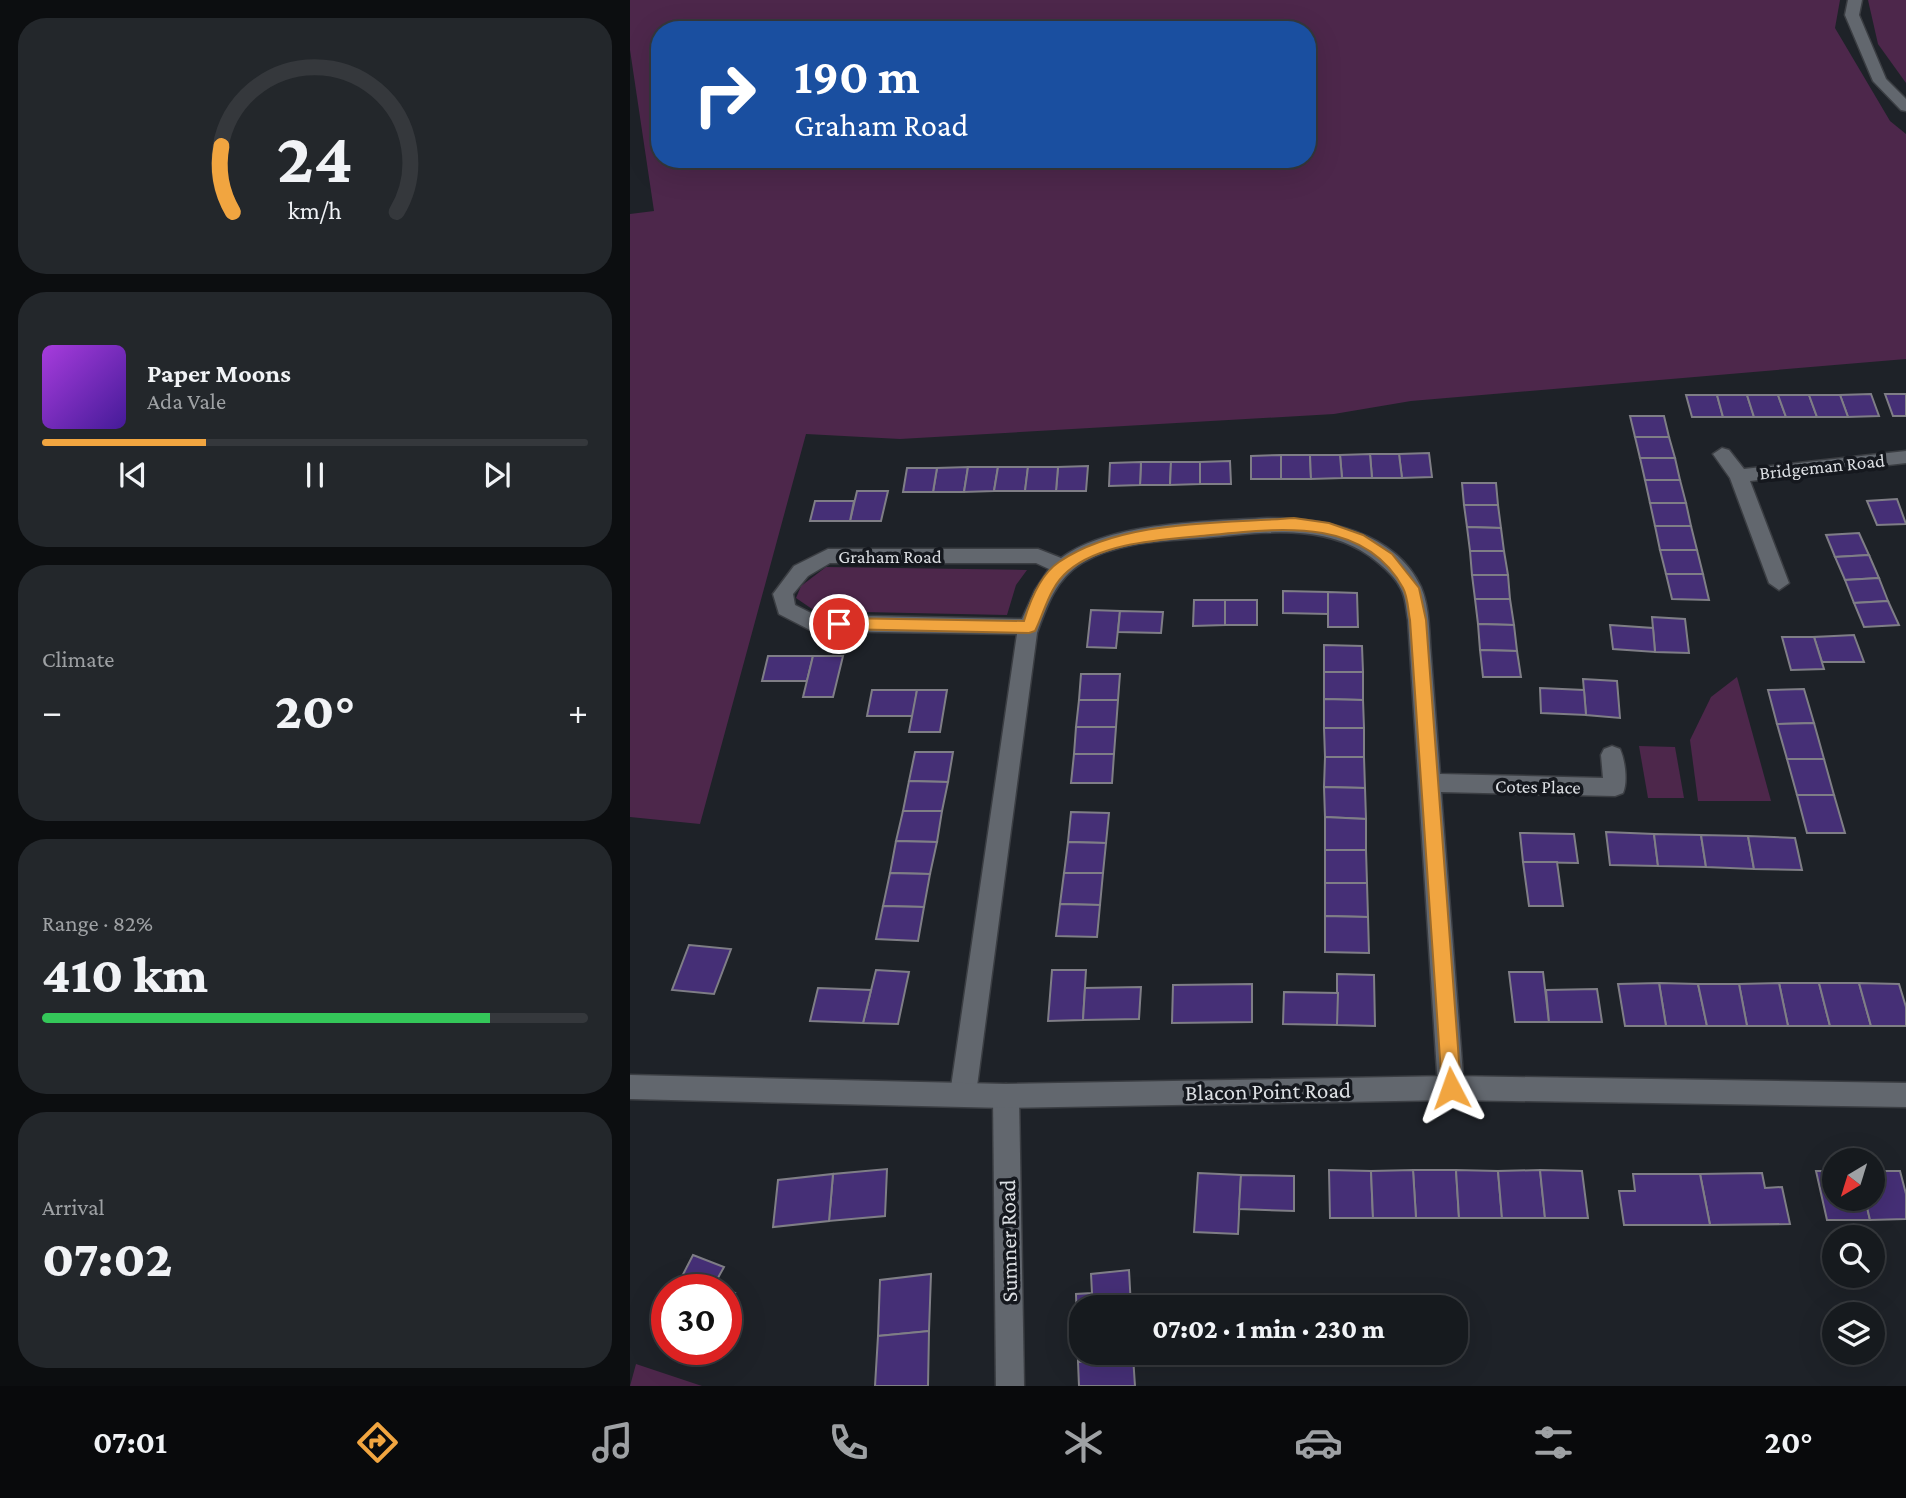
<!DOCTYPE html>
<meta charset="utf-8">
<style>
body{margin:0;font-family:"Crimson Pro",serif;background:#23272b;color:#f1f3f6;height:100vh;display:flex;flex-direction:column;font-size:26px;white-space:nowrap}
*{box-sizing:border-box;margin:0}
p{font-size:23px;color:#9ea1a4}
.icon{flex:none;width:38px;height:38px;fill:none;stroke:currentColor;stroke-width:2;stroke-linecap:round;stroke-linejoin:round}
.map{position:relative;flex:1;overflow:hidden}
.sheet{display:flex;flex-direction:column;gap:18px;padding:18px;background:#0c0e10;width:630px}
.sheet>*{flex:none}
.guide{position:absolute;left:21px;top:21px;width:665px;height:147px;border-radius:28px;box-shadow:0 7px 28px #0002,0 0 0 2px #35383c;background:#1a4fa0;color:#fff;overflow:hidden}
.needle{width:46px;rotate:218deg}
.buttons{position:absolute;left:1192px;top:1148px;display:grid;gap:14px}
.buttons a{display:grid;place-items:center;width:63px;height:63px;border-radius:50%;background:#161a1e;box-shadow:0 7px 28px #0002,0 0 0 2px #35383c;font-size:35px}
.speed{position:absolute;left:21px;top:1274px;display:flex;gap:14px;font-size:35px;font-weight:700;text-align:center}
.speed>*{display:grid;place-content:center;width:91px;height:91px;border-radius:50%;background:#161a1e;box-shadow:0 7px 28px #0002,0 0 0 2px #35383c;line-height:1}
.speed .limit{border:10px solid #d22;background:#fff;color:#111}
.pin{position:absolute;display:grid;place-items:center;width:60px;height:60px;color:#fff;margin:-30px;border:4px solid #fff;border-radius:50%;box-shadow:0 2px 7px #0007}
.me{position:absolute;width:77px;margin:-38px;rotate:356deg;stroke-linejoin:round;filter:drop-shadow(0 0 5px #0008)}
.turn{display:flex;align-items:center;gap:24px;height:147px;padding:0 28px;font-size:32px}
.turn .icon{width:91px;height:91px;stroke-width:2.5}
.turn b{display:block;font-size:49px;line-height:60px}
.big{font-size:52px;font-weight:800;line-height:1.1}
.sheet .tile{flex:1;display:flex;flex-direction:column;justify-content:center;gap:10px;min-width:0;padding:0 24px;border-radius:28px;background:#23272b}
.sheet .dial{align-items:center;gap:0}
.dial svg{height:182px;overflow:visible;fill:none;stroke:#35383c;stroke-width:7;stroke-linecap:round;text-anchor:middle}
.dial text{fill:#f1f3f6;stroke:none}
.song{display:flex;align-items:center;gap:21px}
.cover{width:84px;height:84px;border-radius:10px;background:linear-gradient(135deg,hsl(280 70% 55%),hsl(260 70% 35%))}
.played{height:7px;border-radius:4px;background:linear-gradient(90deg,#f1a540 30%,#35383c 30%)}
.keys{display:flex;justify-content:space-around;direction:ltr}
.heat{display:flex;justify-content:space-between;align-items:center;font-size:38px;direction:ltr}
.charge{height:10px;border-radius:5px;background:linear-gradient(90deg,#34c759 82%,#35383c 0)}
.trip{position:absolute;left:439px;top:1295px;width:399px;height:70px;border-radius:28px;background:#161a1e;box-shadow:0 7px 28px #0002,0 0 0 2px #35383c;font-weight:800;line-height:70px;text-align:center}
.tabs{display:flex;height:112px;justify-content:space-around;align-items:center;background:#090a0c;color:#9ea1a4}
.tabs .icon{width:49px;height:49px}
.tabs .current{color:#f1a540}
.tabs b{font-size:32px;color:#f1f3f6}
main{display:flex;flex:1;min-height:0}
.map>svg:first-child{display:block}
.green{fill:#4d274b;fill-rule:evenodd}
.building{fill:#452f76;stroke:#7f7e86;stroke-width:2}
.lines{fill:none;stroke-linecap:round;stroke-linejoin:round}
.minor-casing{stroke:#3b3e43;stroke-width:3}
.tertiary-casing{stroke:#3b3e43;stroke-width:3}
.minor{fill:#62676e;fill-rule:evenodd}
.tertiary{fill:#62676e;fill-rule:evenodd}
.route{fill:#f1a540;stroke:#9d6b2a;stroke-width:2}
.labels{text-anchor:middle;stroke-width:7;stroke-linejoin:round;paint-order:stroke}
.street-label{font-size:19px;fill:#dcdfe3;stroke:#15181e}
.near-street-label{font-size:23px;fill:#dcdfe3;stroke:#15181e}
</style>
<main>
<section class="sheet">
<div class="tile dial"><svg viewBox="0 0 100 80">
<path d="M14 69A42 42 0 1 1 86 69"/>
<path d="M14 69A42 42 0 0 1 9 40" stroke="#f1a540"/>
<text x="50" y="56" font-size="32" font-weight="700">24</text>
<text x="50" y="72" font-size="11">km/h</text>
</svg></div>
<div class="tile">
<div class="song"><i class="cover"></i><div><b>Paper Moons</b><p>Ada Vale</p></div></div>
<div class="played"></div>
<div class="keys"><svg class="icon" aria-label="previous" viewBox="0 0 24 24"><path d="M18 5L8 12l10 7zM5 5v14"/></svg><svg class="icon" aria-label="pause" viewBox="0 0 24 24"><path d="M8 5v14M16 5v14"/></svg><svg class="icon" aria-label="next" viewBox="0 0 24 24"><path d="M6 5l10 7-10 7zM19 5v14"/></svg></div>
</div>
<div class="tile"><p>Climate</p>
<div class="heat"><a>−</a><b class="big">20°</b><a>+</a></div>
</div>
<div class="tile"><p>Range · 82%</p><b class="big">410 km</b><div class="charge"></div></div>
<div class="tile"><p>Arrival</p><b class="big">07:02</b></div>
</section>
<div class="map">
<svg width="1276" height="1386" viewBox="0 0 1276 1386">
<rect width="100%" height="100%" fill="#1e2228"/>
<!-- green -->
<g class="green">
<path d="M0,0H1210L1205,28L1260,121L1276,134V359L781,401L704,414L270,439L176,434L70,824L0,817V214L24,211L0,50ZM30,30H677V159H30Z"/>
<path d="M1238,0H1276V83L1248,44Z"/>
<path d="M196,567L397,570L386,585L377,615L185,611L166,598L171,586Z"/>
<path d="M1107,677L1141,801H1068L1060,740L1081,697Z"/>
<path d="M1009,746L1045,747L1054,798H1018Z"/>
<path d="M6,1364L72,1386H0Z"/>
</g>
<!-- building -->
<g class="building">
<path d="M1241,394L1249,416L1218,417L1210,395Z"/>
<path d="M1255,394H1276V416H1263Z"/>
<path d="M1056,395H1087L1093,417H1062Z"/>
<path d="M1087,395H1117L1124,417H1093Z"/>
<path d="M1117,395H1148L1156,417H1124Z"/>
<path d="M1148,395H1179L1187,417H1156Z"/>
<path d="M1179,395H1210L1218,417H1187Z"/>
<path d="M1000,416H1034L1039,437H1005Z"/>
<path d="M1005,437H1039L1045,458H1010Z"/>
<path d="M799,453L802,477L772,478L769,454Z"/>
<path d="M740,454H769L772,478H742Z"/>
<path d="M740,454L742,478H712L710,455Z"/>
<path d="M651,455V479H621V456Z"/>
<path d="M651,455H680L681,479H651Z"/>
<path d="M680,455H710L712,478L681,479Z"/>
<path d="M1010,458H1045L1050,480H1015Z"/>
<path d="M600,461L601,484H570V462Z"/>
<path d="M511,462H541L540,485H510Z"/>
<path d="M511,462L510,485L479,486L480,463Z"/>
<path d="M541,462H570V484L540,485Z"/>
<path d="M458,466L456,491H426L428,467Z"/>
<path d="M338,467L334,492H303L307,468Z"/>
<path d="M338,467H368L364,491L334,492Z"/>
<path d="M368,467H398L395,491H364Z"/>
<path d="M398,467H428L426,491H395Z"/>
<path d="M277,468H307L303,492H273Z"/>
<path d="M1015,480H1050L1056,503H1020Z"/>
<path d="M832,483H866L868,505H834Z"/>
<path d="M227,491H258L251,521H220Z"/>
<path d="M1267,499L1276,524L1247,525L1237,501Z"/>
<path d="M185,501H224L220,521H180Z"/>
<path d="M1020,503H1056L1061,526H1025Z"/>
<path d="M834,505H868L871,528L837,527Z"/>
<path d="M1025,526H1061L1067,550H1030Z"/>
<path d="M837,527L871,528L874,551H840Z"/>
<path d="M1229,533L1239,555L1205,557L1196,535Z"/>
<path d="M1030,550H1067L1073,574H1036Z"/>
<path d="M840,551H874L878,575H842Z"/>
<path d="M1239,555L1249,578L1215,580L1205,557Z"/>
<path d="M1036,574H1073L1079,600L1042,599Z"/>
<path d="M842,575H878L880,599H845Z"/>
<path d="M1249,578L1258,601L1224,603L1215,580Z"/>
<path d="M653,591L698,592V614L653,613Z"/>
<path d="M698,592L727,593L728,627H698Z"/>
<path d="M845,599H880L884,625L848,624Z"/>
<path d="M564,600H595V625L563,626Z"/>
<rect x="595" y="600" width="32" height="25"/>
<path d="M1258,601L1269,625L1234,627L1224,603Z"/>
<path d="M461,610L490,611L486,648L457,647Z"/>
<path d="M490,611L533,612L531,633L488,632Z"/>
<path d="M1022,617L1055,619L1059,653L1025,652Z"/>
<path d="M848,624L884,625L887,651L850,650Z"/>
<path d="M980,625L1023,628L1025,652L983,649Z"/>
<path d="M1224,635L1234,662H1192L1184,637Z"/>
<path d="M1152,637H1184L1194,669L1161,670Z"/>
<path d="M694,645L732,646L733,672H694Z"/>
<path d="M850,650L887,651L891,677H853Z"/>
<path d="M138,656H183L177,681H132Z"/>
<path d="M183,656H213L203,697H173Z"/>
<path d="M694,672H733V700L694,699Z"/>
<path d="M451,674H490L488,700H449Z"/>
<path d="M953,679L987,681L990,718L956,715Z"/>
<path d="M910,688L954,690L956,715L911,713Z"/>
<path d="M1174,689L1184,723L1147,724L1138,690Z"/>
<path d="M242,690H287L283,716H237Z"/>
<path d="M287,690H317L310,732H279Z"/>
<path d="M694,699L733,700L734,728H694Z"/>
<path d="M449,700H488L486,727H446Z"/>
<path d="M1184,723L1194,759H1157L1147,724Z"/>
<path d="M446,727H486L484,754H444Z"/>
<path d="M694,728H734V757H695Z"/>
<path d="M285,752H323L318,782L279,781Z"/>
<path d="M444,754H484L482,783H441Z"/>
<path d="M695,757H734L735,788L694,787Z"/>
<path d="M1157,759H1194L1204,795H1167Z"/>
<path d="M279,781L318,782L312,811H273Z"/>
<path d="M694,787L735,788L736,819L695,817Z"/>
<path d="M1167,795H1204L1215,833H1177Z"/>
<path d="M273,811H312L307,842L266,841Z"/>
<path d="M441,812L479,813L476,843L438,842Z"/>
<path d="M695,817L736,819V850H695Z"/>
<path d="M976,832L1024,834L1028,866L980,865Z"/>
<path d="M890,833L944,834L948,863L893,862Z"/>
<path d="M1024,834L1071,835L1076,867L1028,866Z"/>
<path d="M1071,835L1118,836L1124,869L1076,867Z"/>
<path d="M1118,836L1165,838L1172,870L1124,869Z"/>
<path d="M266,841L307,842L300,874L260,873Z"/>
<path d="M438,842L476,843L473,873H434Z"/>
<path d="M695,850H736L737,883H695Z"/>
<path d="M893,862H927L933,906H899Z"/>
<path d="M260,873L300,874L294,907L253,906Z"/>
<path d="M434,873H473L470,905L430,904Z"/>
<path d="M695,883H737L738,917L695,916Z"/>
<path d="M430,904L470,905L467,937L426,936Z"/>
<path d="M253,906L294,907L288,941L246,939Z"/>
<path d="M695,916L738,917L739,953L695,952Z"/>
<path d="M59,945L101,949L84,994L42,990Z"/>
<path d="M246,970L279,972L268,1024L233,1023Z"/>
<path d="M422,970H456L453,1020L418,1021Z"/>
<path d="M879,972H913L919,1022H885Z"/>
<path d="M707,974L744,975L745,1026L707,1025Z"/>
<path d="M1029,983L1068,984L1077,1026H1036Z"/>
<path d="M1029,983L1036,1026H995L988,984Z"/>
<path d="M1149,983H1189L1200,1026H1158Z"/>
<path d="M1149,983L1158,1026H1117L1109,984Z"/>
<path d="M1189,983H1229L1241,1026H1200Z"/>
<path d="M1229,983L1269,984L1276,1007V1026H1241Z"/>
<path d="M622,984V1022L542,1023L543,985Z"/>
<path d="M1068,984H1109L1117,1026H1077Z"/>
<path d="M511,987L509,1019L453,1020L455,988Z"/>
<path d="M188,988L241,990L233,1023L180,1021Z"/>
<path d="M967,989L972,1022H919L916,990Z"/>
<path d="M654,992L708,993L707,1025L653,1024Z"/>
<path d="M257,1169L255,1216L199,1221L203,1174Z"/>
<path d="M699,1170L741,1171L743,1218H700Z"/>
<path d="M783,1170H826L829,1218H786Z"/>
<path d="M783,1170L786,1218H743L741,1171Z"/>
<path d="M826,1170L868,1171L872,1218H829Z"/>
<path d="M910,1170L915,1218H872L868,1171Z"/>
<path d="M910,1170L952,1171L958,1218H915Z"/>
<path d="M1186,1171H1204V1199H1235L1240,1220H1197Z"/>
<path d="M1242,1171H1270L1276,1194V1219L1240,1220L1235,1199H1242Z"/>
<path d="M568,1173L611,1175L608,1234L564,1232Z"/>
<path d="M1132,1173L1135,1188L1152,1187L1160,1224L1080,1225L1070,1174Z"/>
<path d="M203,1174L199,1221L143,1227L148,1180Z"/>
<path d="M1003,1174H1070L1080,1225H994L989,1191H1005Z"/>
<path d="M611,1175L664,1176V1211L609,1209Z"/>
<path d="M63,1255L94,1267L84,1285L105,1293L96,1310V1290H45Z"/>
<path d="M499,1270L501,1307H452V1353H503V1356L448,1362L446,1294L462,1293L461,1274Z"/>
<path d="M301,1274L299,1331L248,1336L250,1280Z"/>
<path d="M299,1331L298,1386H245L248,1336Z"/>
<path d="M503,1356L505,1386H449L448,1362Z"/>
</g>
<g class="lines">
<defs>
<g id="minor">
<path d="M1218,0H1232L1229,15L1256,79L1276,99V111L1271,110L1243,81L1215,15Z"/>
<path d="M1092,448L1099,450L1114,469L1276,451V463L1120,481L1159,583L1149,590L1139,583L1100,478L1083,454Z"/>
<path d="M637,518C693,518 765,531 791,587C800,608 799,634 801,656C804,696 807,735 810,774L973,778L971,755L974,749L982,746L990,749C995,760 998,782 993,793L985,796L811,792L834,1088L830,1096L821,1100L812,1096L808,1088L778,620C776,610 776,598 771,589C766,578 756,569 746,561C697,521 630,533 572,538C532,541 487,542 452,563C426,579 417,605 407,633L346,1094L342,1103L333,1106L324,1103L320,1094L387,634L182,631L149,614L143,594L164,566L198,549H408L431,558C482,521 577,522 637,518ZM200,563H406L419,569L405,590L392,619L185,615L165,605L163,594L178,576Z"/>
<path d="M376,1084L385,1087L389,1096L394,1386H366L363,1096L367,1087Z"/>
</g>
<path id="tertiary" d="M0,1075L376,1084L821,1076L1276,1083V1107L821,1100L376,1108L0,1099Z"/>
</defs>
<!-- minor casing -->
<use href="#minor" class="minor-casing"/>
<!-- tertiary casing -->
<use href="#tertiary" class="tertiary-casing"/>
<!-- minor -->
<use href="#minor" class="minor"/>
<!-- tertiary -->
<use href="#tertiary" class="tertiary"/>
</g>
<!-- route -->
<path class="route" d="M664,518L699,523L733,535L762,554L789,588L796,620L831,1088L828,1095L821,1097L814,1095L812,1088L780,620C778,610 778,597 773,588C732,513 640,530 570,536C528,540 471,543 438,571C419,587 415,611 405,631L399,633L209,629L201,624L209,618L394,621C400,601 411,574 429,562C493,519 590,524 664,518Z"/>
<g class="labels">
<!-- street labels -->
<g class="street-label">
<text transform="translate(1192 466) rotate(-6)" y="7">Bridgeman Road</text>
<text x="260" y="563">Graham Road</text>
<text transform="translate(908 786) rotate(1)" y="7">Cotes Place</text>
</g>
<!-- near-street labels -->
<g class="near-street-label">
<text transform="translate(638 1091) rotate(-1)" y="8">Blacon Point Road</text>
<text transform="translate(378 1241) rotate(-91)" y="8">Sumner Road</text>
</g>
</g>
</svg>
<div class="buttons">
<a><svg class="needle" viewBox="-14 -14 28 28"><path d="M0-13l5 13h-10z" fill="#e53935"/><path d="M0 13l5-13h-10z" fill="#9ea1a4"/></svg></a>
<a><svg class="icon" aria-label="search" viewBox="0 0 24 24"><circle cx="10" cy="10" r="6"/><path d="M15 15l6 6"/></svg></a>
<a><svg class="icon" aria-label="layers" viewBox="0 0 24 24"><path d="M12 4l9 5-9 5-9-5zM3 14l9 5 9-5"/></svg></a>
</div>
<div class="speed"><div class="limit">30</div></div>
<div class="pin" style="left:209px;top:624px;background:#d93025"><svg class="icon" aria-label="arrive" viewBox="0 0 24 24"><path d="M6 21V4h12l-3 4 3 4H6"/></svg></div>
<svg class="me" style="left:821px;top:1088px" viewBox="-20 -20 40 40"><path d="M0-17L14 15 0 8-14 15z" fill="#f1a540" stroke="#fff" stroke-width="4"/></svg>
<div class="trip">07:02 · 1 min · 230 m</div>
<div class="guide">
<div class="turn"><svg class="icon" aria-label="right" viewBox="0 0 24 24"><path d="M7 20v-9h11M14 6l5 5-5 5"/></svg><div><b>190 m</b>Graham Road</div></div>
</div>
</div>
</main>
<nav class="tabs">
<b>07:01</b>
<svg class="icon current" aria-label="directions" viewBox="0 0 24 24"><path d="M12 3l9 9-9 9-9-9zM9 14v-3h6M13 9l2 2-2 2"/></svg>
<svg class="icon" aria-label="music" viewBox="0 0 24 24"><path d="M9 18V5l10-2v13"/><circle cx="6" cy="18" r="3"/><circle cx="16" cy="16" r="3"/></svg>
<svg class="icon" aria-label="phone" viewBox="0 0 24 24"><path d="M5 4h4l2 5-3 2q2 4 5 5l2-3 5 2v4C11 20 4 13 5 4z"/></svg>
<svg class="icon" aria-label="climate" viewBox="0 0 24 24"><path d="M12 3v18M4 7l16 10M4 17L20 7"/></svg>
<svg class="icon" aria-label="car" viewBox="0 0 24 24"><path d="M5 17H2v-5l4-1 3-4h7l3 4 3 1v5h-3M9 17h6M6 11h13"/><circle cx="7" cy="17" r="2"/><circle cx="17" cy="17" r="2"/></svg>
<svg class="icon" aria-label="filters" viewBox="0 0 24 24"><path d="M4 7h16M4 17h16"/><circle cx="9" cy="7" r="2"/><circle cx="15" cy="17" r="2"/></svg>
<b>20°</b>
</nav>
